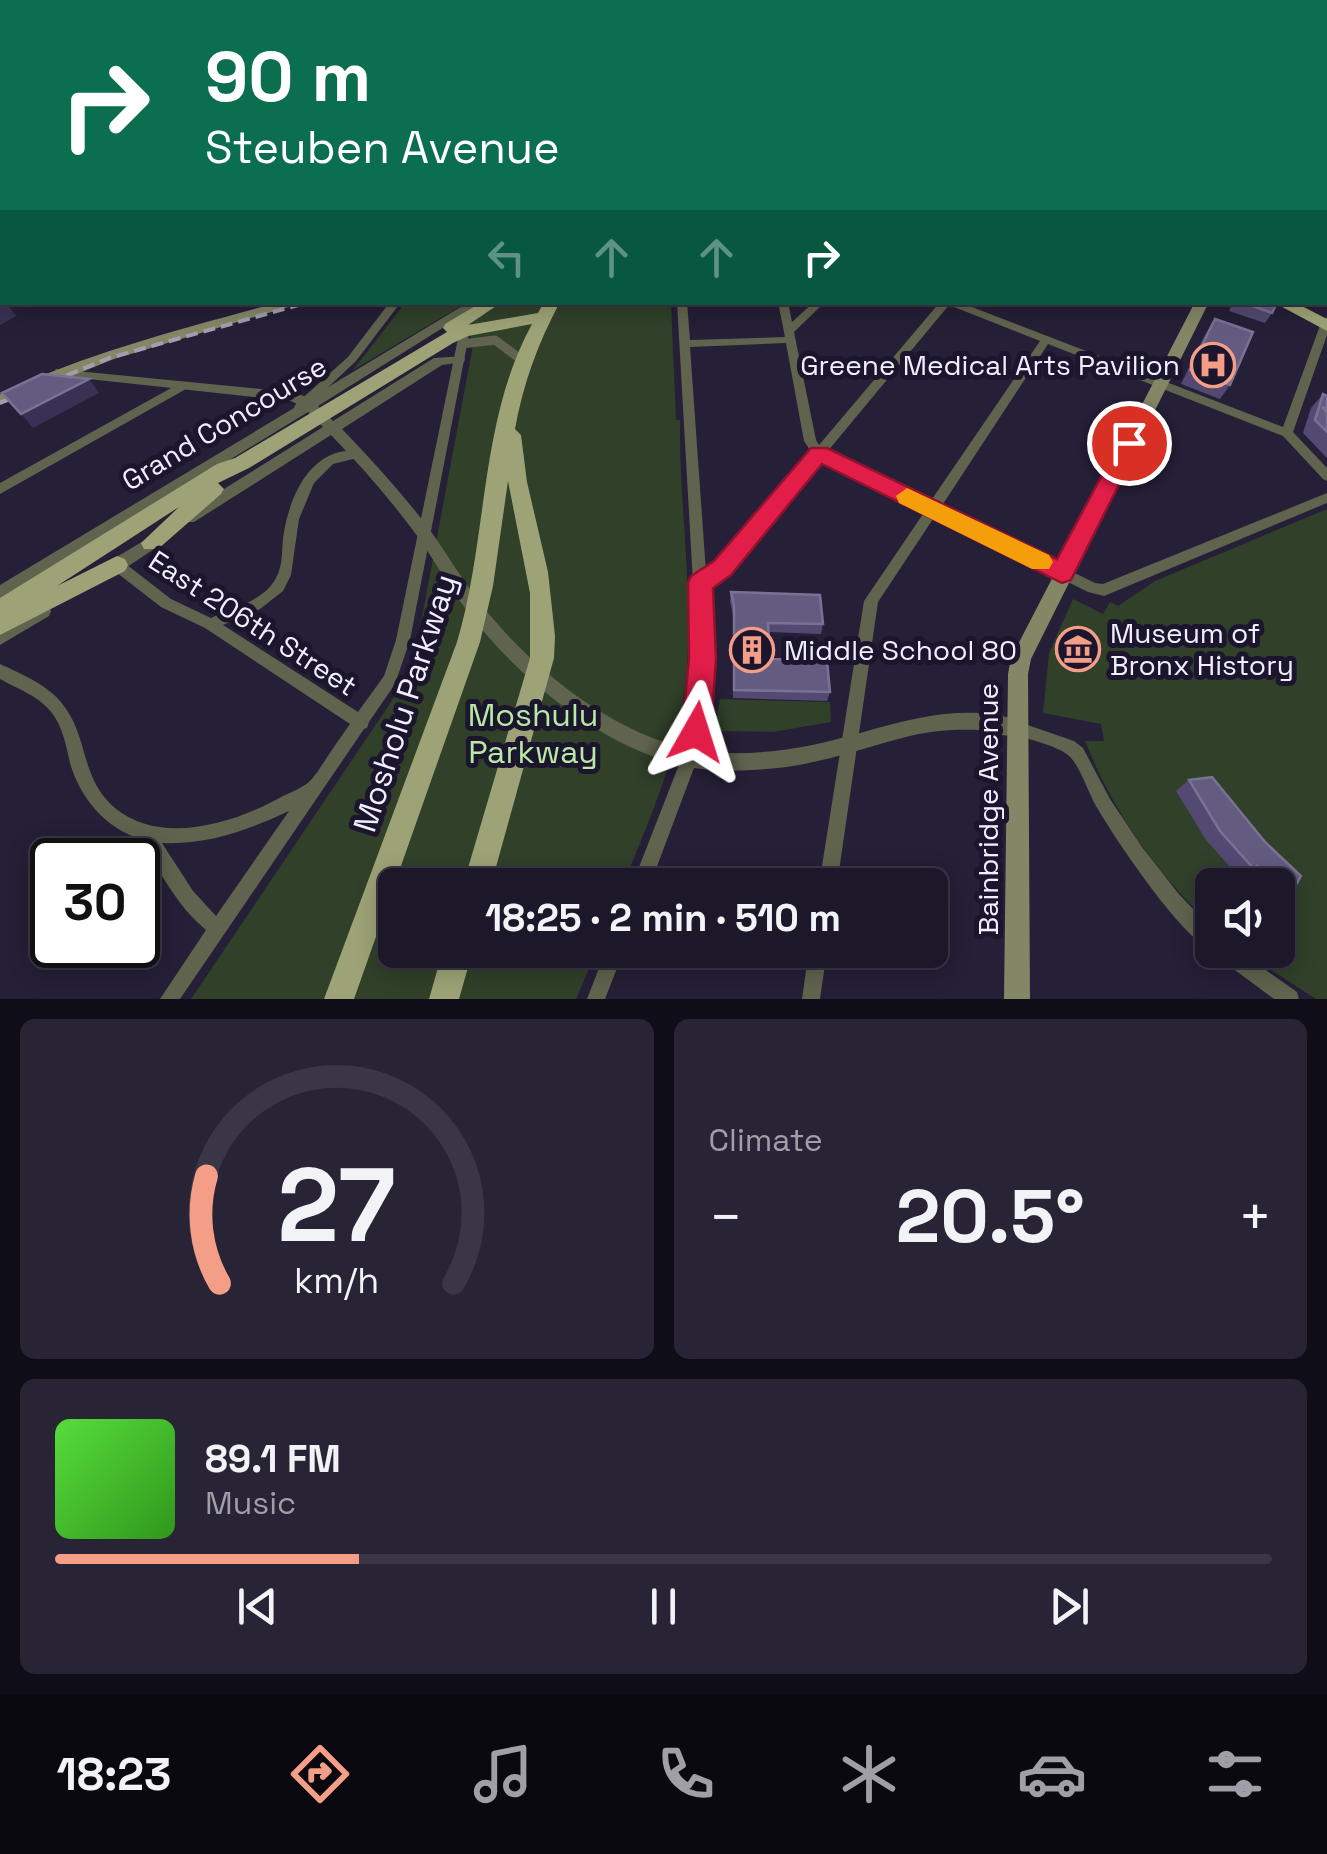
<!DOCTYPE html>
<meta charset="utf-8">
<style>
body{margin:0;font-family:"Space Grotesk",sans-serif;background:#292435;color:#f1f3f6;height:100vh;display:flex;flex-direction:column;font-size:38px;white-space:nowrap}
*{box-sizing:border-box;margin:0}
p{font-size:32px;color:#a09fa8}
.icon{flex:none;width:55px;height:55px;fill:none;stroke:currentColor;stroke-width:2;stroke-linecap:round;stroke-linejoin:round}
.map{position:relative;height:999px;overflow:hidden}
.details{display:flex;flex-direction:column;gap:20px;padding:20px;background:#0f0d17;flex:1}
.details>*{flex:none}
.hud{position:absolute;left:0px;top:0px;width:1328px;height:305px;box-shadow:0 5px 25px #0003,0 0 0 2px #3a3646;background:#0b6e4f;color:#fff;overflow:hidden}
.tools{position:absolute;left:1195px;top:868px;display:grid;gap:20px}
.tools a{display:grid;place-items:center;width:100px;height:100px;border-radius:15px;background:#1c1729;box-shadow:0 5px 25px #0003,0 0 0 2px #3a3646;font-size:50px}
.speed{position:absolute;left:30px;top:838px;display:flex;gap:20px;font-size:50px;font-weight:700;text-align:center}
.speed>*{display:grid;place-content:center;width:130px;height:130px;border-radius:50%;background:#1c1729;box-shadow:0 5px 25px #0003,0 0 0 2px #3a3646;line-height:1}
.speed .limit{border:5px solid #111;border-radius:15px;background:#fff;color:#111}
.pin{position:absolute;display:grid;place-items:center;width:85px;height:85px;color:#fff;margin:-42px;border:5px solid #fff;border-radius:50%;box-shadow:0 2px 10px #0007}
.me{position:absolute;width:110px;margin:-55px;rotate:6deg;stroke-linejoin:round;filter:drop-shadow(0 0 8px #0008)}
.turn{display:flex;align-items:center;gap:35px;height:210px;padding:0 40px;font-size:45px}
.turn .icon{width:130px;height:130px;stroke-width:2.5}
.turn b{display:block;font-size:70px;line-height:85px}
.lanes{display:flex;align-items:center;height:95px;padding:0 40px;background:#0003;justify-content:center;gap:50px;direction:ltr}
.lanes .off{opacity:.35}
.big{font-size:75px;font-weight:800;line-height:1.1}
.details .card{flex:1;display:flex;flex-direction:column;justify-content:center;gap:15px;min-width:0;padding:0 35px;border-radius:15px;background:#292435}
.details .dial{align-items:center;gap:0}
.dial svg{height:260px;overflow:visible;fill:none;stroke:#3a3646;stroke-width:7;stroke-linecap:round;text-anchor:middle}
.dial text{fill:#f1f3f6;stroke:none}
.song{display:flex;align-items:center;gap:30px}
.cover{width:120px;height:120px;border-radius:15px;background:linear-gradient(135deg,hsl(110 70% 55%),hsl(110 70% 35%))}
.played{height:10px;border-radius:5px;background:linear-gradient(90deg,#f49e88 25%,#3a3646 25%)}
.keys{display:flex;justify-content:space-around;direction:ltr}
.heat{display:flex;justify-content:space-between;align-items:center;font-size:55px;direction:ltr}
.details .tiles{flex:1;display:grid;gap:20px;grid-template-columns:1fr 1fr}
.card:last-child{grid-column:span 2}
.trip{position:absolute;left:378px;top:868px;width:570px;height:100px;border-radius:15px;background:#1c1729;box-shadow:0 5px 25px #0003,0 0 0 2px #3a3646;font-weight:800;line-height:100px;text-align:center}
.dock{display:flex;height:160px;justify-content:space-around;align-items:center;background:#0b0910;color:#a09fa8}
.dock .icon{width:70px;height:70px}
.dock .selected{color:#f49e88}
.dock b{font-size:45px;color:#f1f3f6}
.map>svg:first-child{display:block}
.green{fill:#304029}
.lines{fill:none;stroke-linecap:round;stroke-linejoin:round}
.pedestrian{stroke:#60634e;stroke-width:9}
.minor{fill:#60634e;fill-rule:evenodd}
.tertiary{fill:#60634e;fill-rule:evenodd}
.secondary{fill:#838765;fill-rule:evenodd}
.primary{fill:#9da376;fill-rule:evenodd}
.rail{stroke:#a29eb0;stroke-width:4;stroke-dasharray:12 6;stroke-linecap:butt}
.wall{fill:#534972}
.shaded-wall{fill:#393154}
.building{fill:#645b81;stroke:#7a7295;stroke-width:2.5}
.route{fill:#e11d48;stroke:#92132f;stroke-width:2.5}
.slow{fill:#f59e0b}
.labels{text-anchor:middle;stroke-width:10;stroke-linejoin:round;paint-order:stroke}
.poi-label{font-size:28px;fill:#f1effd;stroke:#1b152d;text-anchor:start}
.street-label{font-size:28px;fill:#f1effd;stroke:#1b152d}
.near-street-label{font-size:32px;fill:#f1effd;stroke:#1b152d}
.near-park-label{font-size:32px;fill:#b9e9a5;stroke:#1b152d}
</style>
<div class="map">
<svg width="1327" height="999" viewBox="0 0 1327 999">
<rect width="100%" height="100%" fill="#251f37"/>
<!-- green -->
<g class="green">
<path d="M636,0H1213L641,2Z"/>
<path d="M405,303H671L676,420H680C679,513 697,611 683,704C673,768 647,825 623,885H395V950H597L576,999H191L391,702L416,649L473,345L461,306L353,370Z"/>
<path d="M1327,509V999H1316L1240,950H1278V885H1212V926C1156,872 1114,814 1085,741H1104L1101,724L1043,713L1049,653L1073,599L1103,614L1110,602L1118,606L1155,581Z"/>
<path d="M720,699L830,702L831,722L773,732L714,731Z"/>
</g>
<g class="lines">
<!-- pedestrian -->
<path class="pedestrian" d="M462,344L495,340L523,361"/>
<!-- minor -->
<g class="minor">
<path d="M278,0H290L284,2H274Z"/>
<path d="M381,0H393L387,2H377Z"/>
<rect x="0" y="150" width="2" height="5"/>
<path d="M1325,222L1327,223V229L1325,228Z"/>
<path d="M390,302H401L356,361L304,410H296L294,407L296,404L348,357Z"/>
<path d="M677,302H687L690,340L785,337L778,302H788L792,322L814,302H825L794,332L816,440L819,445L940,302H959L1283,427L1322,320L1327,317V335L1293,432L1327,468V481L1323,479L1283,436L1048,344L941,507L1095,583L1103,584L1327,493V503L1104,596L1088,592L935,516L878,602L837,885H819L864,601L925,511L821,459L727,572L707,586L709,679L698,757L650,885H632L682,757L695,679L693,583ZM949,305L1040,341L930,502L827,452ZM786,343L804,441L812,453L717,564L706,572L690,347Z"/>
<path d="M466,321L471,324L410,640L395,684L369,722L367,728L364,729L180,999H160L206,930C177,906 159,871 141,839C106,829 80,798 70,763C66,745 63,728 52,713C39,696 18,689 0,679V664C22,674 50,686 64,706C89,739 80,778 115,808C162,847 237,822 283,796C292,792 304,787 310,781C315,776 320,768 324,762C332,749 341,737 350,724L205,628L161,607L112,569L110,565L112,561L117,560L122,561L171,599L211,618C232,609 265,600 276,578C284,564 281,547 284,532C291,492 313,445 361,451L363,454L361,457L333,464L314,483L299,519L291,575L283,591L260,609L223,625L358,712L384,676L396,640L461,324ZM289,811L216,916L193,891L162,843C209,845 248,830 289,811Z"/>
<path d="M182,382L186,383L188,386L186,389L0,494V483Z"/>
<path d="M1019,722L1074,741L1083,748L1110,799L1142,847L1178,893L1212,929V950C1181,938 1114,837 1096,806C1088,792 1081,769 1071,758C1061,746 1028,740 1014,734L1011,729L1014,724Z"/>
<path d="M606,950H624L605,999H587Z"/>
<path d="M809,950H827L820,999H802Z"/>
<path d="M1213,950H1237L1297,992L1299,999H1274L1216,956Z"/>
</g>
<!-- tertiary -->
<g class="tertiary">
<path d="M469,302H484L318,406L333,421L434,358L464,356L465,359L464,362L442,365L342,429C372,460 401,492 427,526C447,553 463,582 484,608C531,666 600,723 673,745C712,757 762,754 802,747C876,734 949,694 1026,723L1028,729L1026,735C1011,740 996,732 981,730C959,729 935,730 914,735C864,747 817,766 766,769C737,771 704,772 676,764C597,742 525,683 475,621C452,593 436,562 415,533C390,499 361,466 331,435L194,522H184L181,518L184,514L323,427L308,412L0,600V585L299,405L291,401L61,376L54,372L56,369L292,392L310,398Z"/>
<path d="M157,533L163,535L165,539L163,543L115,575L109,577L103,575L101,570L103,565Z"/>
<path d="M43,604L49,606L51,611L49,616L0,645V629Z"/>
</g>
<!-- secondary -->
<g class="secondary">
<path d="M207,0H217L218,2H209Z"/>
<path d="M1243,0H1253L1254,2H1245Z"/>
<path d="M280,302H305L114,359L0,405V394C90,352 185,328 280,302Z"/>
<path d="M1195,302H1209L1031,659L1028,674L1030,999H1004L1008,674L1011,658Z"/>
</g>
<!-- primary -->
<g class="primary">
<path d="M621,0H635L636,2H623Z"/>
<path d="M482,302H502L468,325L538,313L544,302H560C538,343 523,384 515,429L521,435L527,482L548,572L555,636L554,658L491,885H463L530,658V593L508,481L493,586L480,642L354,999H324L457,642C488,539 479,420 532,324L468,336L453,343L249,468L218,483L224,489L221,494L158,549H144L141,543L179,507L57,586L117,556L125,559L128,565L125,571L0,635V598L217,464L235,458L447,332L443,328L445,324Z"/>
<path d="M1273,302H1294L1327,319V331Z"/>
<path d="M443,950H473L459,999H429Z"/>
</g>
<!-- rail -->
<path class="rail" d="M0,403L109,358L309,302"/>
</g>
<!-- wall -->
<g class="wall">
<rect x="460" y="0" width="25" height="2"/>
<path d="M1233,302H1268L1272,313L1265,323L1229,311Z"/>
<path d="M1215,319L1230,385L1220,399L1181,384L1206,333Z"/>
<path d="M1323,394L1327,396V458L1303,433L1311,408Z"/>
<path d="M731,592L823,624L821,634L769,632L770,659L830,692L827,701L733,698V615L730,602Z"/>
<path d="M1076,629L1089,658L1084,664L1065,654L1072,636Z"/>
<path d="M1189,780L1290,895L1278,901V885H1253L1242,875L1239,877L1206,840L1176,791Z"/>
</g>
<!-- shaded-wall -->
<g class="shaded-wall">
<path d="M284,0H321L310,2H285Z"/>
<path d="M0,184H2V200L0,201Z"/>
<path d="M2,275V302H6L16,316L0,325V276Z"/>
<path d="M89,379L99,393L33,428L21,414Z"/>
</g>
<!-- building -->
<g class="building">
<rect x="0" y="158" width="2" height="26"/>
<path d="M1242,302H1268L1276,305L1272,313Z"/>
<path d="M1215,319L1253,332L1230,385L1190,370Z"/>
<path d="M42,374L89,379L21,414L2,393Z"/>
<path d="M1323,394L1327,396V409L1322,407L1327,412V432L1315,420Z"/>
<path d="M731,592L820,595L823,624L768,623L770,659L827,661L830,692L734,690V606Z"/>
<path d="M1076,629L1096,638L1089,658L1069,648Z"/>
<path d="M1212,777L1265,842L1301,876L1290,895L1257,866L1254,869L1220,831L1189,780Z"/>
</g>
<!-- route -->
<path class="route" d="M1129,435L1140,443L1071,580L1062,583L822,464L731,575L713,588L716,658L711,732L706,741L696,745L687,741L682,732L689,658L688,583L691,576L714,561L811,448H827L1057,559L1122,438Z"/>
<!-- slow -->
<path class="slow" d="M907,488L1049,555L1053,562L1049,569H1032L899,503L896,496Z"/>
<!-- icons -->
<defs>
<symbol id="hospital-ring" viewBox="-11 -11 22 22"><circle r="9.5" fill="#1b152d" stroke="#f49e88" stroke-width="1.5"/><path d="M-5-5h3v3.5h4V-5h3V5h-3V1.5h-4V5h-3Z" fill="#f49e88"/></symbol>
<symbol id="museum-ring" viewBox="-11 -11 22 22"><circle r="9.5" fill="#1b152d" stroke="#f49e88" stroke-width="1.5"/><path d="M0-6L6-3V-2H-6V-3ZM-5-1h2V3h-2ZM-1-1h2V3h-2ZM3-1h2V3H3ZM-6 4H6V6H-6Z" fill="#f49e88"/></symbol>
<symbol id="building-ring" viewBox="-11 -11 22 22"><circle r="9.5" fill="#1b152d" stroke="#f49e88" stroke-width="1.5"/><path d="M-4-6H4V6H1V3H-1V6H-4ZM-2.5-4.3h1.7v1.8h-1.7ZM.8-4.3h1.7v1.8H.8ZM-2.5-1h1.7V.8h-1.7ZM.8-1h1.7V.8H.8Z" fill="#f49e88"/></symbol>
</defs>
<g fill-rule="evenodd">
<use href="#hospital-ring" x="1188" y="340" width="50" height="50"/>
<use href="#museum-ring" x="1053" y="624" width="50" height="50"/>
<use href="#building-ring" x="727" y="625" width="50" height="50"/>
</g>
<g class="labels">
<!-- poi labels -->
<g class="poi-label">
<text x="1180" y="375" text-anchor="end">Greene Medical Arts Pavilion</text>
<text x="1110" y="643">Museum of<tspan x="1110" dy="32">Bronx History</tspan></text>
<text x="784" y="660">Middle School 80</text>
</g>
<!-- street labels -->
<g class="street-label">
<text transform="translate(224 423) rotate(-31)" y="10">Grand Concourse</text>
<text transform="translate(253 623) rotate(33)" y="10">East 206th Street</text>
<text transform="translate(988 809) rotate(-90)" y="10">Bainbridge Avenue</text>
</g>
<!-- near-street labels -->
<g class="near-street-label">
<text transform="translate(405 703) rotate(-72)" y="11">Mosholu Parkway</text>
</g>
<!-- near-park labels -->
<g class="near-park-label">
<text x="533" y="726">Moshulu<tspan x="533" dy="37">Parkway</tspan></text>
</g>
</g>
</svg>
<div class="tools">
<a><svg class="icon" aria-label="sound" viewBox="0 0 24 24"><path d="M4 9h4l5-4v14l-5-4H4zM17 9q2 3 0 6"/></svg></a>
</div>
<div class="speed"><div class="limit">30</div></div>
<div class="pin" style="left:1129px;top:443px;background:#d93025"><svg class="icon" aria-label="arrive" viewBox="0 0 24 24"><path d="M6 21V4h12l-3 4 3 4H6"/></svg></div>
<svg class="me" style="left:696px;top:732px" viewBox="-20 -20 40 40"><path d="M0-17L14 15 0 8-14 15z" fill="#e11d48" stroke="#fff" stroke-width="4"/></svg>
<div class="trip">18:25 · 2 min · 510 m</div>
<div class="hud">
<div class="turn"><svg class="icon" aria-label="right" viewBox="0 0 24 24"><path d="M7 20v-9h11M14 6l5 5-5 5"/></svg><div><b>90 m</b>Steuben Avenue</div></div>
<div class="lanes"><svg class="icon off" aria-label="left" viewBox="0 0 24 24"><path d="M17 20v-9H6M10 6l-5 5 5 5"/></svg><svg class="icon off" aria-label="ahead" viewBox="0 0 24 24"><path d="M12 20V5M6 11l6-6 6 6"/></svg><svg class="icon off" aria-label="ahead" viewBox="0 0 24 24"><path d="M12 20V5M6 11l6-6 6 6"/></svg><svg class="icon" aria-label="right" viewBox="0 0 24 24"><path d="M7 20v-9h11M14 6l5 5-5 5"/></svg></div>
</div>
</div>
<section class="details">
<div class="tiles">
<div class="card dial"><svg viewBox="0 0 100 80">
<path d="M14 69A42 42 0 1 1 86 69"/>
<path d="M14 69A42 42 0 0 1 10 36" stroke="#f49e88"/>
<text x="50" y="56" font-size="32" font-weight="700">27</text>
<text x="50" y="72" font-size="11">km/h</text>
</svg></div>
<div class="card"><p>Climate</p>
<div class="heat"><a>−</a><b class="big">20.5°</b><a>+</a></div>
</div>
<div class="card">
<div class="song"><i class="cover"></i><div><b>89.1 FM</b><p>Music</p></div></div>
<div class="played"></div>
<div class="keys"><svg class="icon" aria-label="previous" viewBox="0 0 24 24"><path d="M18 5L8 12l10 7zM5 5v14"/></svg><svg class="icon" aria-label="pause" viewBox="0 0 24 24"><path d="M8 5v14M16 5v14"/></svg><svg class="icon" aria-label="next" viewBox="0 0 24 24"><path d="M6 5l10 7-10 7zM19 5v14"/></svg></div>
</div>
</div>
</section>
<nav class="dock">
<b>18:23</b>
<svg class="icon selected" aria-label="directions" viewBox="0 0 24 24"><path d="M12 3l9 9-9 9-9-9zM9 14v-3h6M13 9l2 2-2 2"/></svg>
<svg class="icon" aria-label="music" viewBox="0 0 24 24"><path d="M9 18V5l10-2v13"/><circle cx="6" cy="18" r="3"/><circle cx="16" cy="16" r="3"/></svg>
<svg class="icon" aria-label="phone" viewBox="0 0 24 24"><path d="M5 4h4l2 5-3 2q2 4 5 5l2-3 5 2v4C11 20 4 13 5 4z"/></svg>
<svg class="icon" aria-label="climate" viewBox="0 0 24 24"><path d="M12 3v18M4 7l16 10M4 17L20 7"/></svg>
<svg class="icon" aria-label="car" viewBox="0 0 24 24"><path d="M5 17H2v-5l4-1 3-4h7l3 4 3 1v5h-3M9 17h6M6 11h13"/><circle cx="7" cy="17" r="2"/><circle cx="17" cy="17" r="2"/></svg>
<svg class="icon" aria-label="filters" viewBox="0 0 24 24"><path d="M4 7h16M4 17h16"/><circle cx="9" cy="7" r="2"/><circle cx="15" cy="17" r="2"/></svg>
</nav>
